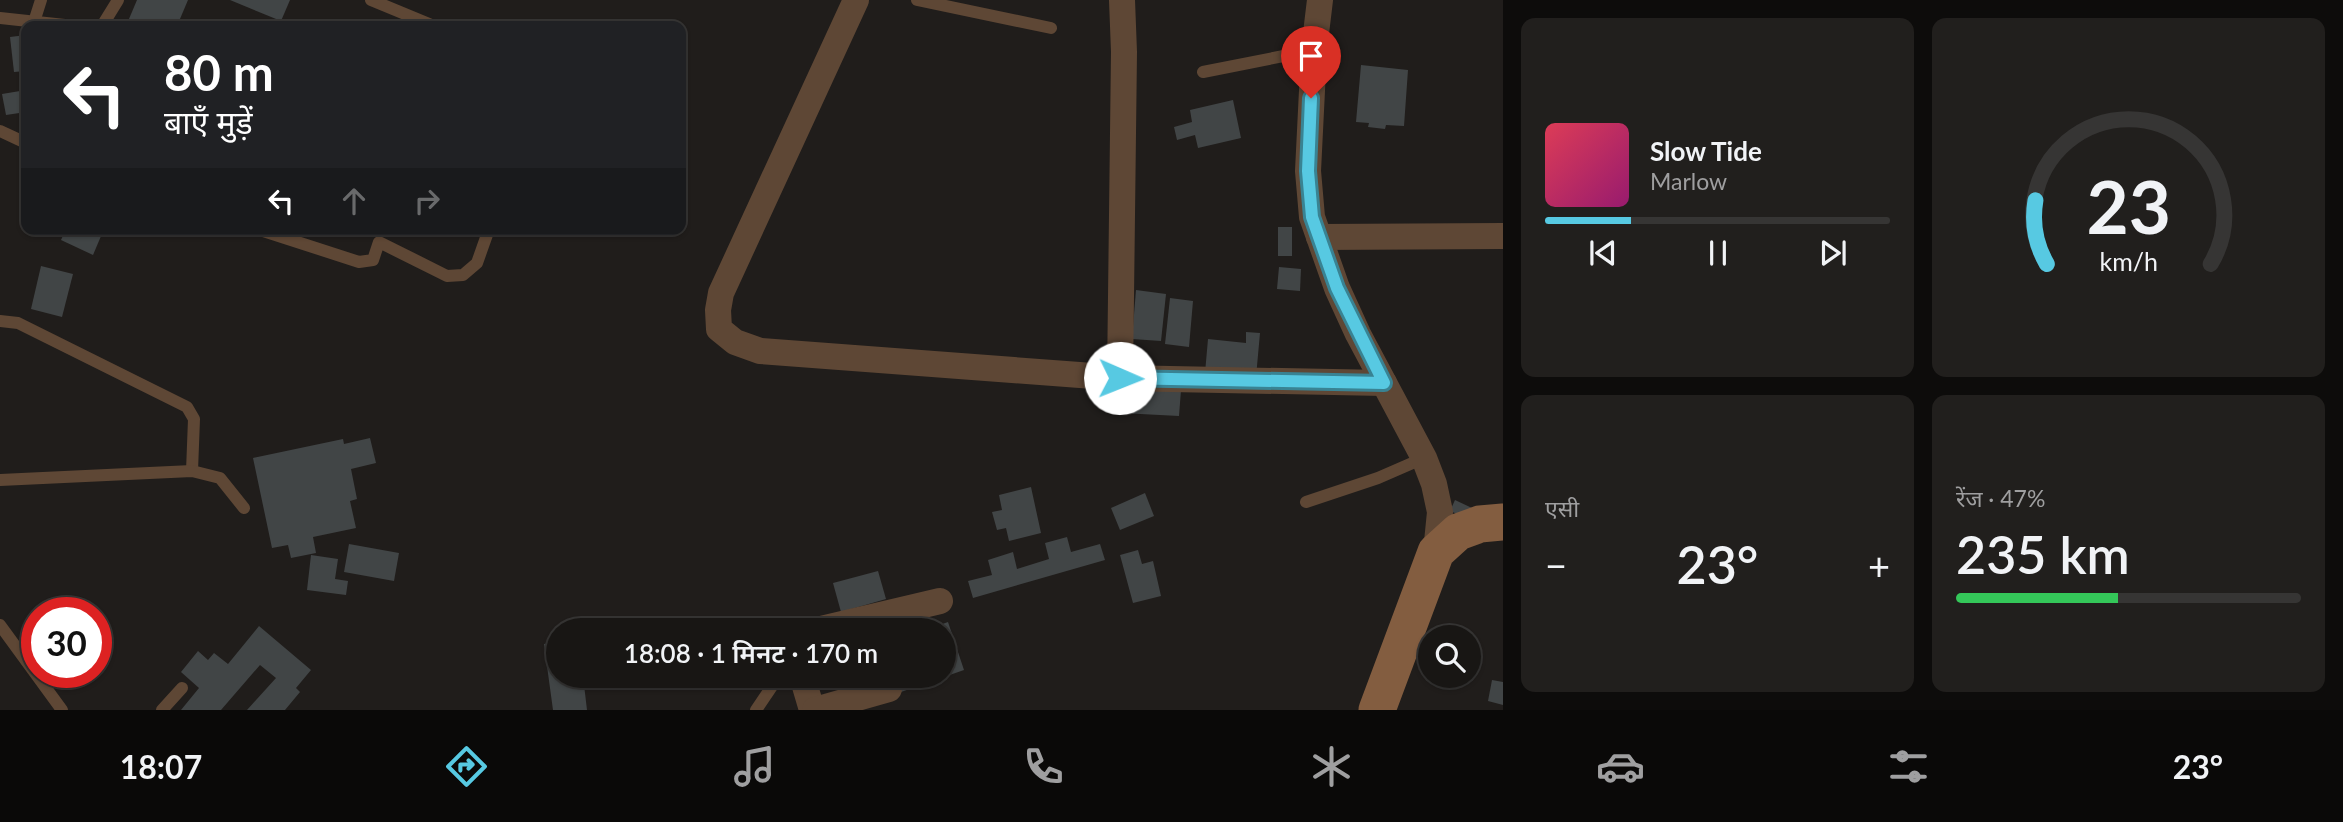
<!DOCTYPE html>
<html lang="hi">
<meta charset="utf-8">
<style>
body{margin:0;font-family:Lato,"Noto Sans Devanagari",sans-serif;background:#211f1d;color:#f1f3f6;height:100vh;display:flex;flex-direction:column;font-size:26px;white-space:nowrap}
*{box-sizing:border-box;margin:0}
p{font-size:23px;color:#9f9fa0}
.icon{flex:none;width:38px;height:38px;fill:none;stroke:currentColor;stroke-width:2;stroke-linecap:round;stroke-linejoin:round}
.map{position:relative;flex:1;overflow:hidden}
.drawer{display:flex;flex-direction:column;gap:18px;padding:18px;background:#0d0c0b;width:840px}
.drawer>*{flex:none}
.guide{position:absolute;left:21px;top:21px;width:665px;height:214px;border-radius:14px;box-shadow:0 2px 5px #0004,0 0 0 2px #363534;background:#202124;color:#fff;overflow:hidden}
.fabs{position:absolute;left:1418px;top:625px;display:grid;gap:14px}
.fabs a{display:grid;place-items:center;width:63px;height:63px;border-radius:50%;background:#181614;box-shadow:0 2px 5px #0004,0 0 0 2px #363534;font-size:35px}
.speed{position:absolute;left:21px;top:597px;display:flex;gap:14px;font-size:35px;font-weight:700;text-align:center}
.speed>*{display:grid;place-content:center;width:91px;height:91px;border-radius:50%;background:#181614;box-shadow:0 2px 5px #0004,0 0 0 2px #363534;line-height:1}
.speed .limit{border:10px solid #d22;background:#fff;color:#111}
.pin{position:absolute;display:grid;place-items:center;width:60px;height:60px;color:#fff;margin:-72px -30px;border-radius:50% 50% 50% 0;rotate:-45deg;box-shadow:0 0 7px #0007}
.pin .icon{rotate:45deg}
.me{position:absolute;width:77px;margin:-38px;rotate:91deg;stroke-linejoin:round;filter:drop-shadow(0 0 5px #0008)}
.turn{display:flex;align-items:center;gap:24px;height:147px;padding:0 28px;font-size:32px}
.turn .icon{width:91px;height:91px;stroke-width:2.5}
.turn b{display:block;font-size:49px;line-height:60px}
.lanes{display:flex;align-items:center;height:66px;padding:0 28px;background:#0003;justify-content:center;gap:35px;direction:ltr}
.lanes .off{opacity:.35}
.big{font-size:52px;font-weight:600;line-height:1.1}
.drawer .widget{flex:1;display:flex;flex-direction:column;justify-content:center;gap:10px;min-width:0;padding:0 24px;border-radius:14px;background:#211f1d}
.drawer .dial{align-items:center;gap:0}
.dial svg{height:182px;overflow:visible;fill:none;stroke:#363534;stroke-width:7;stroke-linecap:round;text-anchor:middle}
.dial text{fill:#f1f3f6;stroke:none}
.song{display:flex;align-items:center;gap:21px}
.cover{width:84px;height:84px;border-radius:10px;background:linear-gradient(135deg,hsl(350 70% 55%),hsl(320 70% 35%))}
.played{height:7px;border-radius:4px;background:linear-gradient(90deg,#57c9e2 25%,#363534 25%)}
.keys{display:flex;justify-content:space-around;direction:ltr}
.heat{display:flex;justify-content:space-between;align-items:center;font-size:38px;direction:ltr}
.charge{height:10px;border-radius:5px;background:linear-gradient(90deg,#34c759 47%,#363534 0)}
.drawer .tiles{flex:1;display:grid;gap:18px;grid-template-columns:repeat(2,1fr)}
.trip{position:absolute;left:546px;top:618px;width:410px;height:70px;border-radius:35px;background:#181614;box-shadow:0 2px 5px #0004,0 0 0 2px #363534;font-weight:600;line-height:70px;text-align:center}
.tabs{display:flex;height:112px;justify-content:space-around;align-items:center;background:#0a0908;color:#9f9fa0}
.tabs .icon{width:49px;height:49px}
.tabs .active{color:#57c9e2}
.tabs b{font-size:32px;color:#f1f3f6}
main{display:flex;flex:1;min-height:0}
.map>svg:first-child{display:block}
.building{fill:#414546}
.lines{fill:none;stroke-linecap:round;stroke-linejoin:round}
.service{stroke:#5e4735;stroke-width:12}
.minor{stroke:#5e4735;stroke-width:26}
.secondary{stroke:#835d40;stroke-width:37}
.route-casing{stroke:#398393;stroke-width:18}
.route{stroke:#57c9e2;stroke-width:12}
</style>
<main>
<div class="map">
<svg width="1503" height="710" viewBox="0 0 1503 710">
<rect width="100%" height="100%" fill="#201d1b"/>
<!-- building -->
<g class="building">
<path d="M137,0H188L177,26H126Z"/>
<path d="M230,0H290L281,21Z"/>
<path d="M26,35V71L14,72L10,37Z"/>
<path d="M1361,65L1408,70L1404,126L1386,125L1385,129L1368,127L1369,123L1356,122Z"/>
<path d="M26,90V112L6,115L2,94Z"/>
<path d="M1233,100L1241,138L1198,148L1195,135L1177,140L1174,127L1192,122L1190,110Z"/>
<rect x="1278" y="227" width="14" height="29"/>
<path d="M66,229H104L93,255L61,240Z"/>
<path d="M41,266L73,274L62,317L31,309Z"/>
<path d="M1279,267L1301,269L1300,291L1277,289Z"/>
<path d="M1136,290L1166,294L1161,341L1132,339Z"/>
<path d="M1170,298L1193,301L1189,347L1165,344Z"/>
<path d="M1246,332L1260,333L1256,377L1205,373L1208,339L1246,343Z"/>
<path d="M1123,387L1181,390L1179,416L1121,413Z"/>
<path d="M370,438L376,463L351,469L357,499L350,501L356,528L313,537L316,553L291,558L288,545L272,548L253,458L343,439L344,444Z"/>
<path d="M1031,487L1041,533L1009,541L1006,528L997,530L992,512L1002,510L999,495Z"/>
<path d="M1145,493L1154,516L1120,530L1111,508Z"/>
<path d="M1455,500L1472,508L1467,518L1450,511Z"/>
<path d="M1067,537L1071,552L1100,544L1105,560L973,598L968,581L992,575L988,560L1013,552L1017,569L1049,559L1045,543Z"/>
<path d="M349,544L399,553L394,581L344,572Z"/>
<path d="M1138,550L1142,564L1153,561L1161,596L1133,603L1120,555Z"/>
<path d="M311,555L338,559L335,579L348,581L346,595L307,590Z"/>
<path d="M878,571L886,599L841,612L833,583Z"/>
<path d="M948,622L964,670L901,692L897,679L883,683L881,676H943V630H926Z"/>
<path d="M259,626L311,670L296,688L300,692L285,710H247L276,678L260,665L221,710H181L199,688L181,672L198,651L208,660L214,653L228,664Z"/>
<path d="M558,642V676H583L587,710H553L544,644Z"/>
<path d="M1492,680L1503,682V705L1488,701Z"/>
</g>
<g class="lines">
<!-- service -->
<g class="service">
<path d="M371,0L434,26"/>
<path d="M917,0L1051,28"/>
<path d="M0,18L74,26"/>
<path d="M34,22L41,0"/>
<path d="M102,26L118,0"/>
<path d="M1203,72L1314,50"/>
<path d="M0,131L26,143"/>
<path d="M257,229L359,262L373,260L379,242L447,276L463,275L477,263L489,229"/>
<path d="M0,321L18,323L187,407L194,419L192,471"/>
<path d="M0,480L192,471L220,478L244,508"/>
<path d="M1306,502L1378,478L1424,458"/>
<path d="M0,625L62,710"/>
<path d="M162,710L182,688"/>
<path d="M756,710L779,676"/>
</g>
<!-- minor -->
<g class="minor">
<path d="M856,0L721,293L718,310L719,329L735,342L760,351L1120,378L1384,383"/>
<path d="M1320,0L1314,50L1308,171L1312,217L1337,288L1358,334L1424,458L1434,484L1440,512L1436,552"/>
<path d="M1319,237L1503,236"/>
<path d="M1120,378L1124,52L1122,0"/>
<path d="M817,630L940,601"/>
<path d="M802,676L812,710"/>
<path d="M815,710L889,689"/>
</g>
<!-- secondary -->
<path class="secondary" d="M1377,710L1436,552L1458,532L1480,524L1503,522"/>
</g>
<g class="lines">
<defs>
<path id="route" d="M1120,378L1384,383L1337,288L1312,217L1308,171L1311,98"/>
</defs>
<!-- route casing -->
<use href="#route" class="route-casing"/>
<!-- route -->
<use href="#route" class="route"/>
</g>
</svg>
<div class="fabs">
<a><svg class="icon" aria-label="search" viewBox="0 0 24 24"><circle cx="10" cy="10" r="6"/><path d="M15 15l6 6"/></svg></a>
</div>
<div class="speed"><div class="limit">30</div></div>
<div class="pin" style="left:1311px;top:98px;background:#d93025"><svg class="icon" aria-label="arrive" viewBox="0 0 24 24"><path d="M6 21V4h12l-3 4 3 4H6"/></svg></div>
<svg class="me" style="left:1120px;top:378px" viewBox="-20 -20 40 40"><circle r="19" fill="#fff"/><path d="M0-13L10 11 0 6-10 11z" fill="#57c9e2"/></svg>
<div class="trip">18:08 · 1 मिनट · 170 m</div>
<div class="guide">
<div class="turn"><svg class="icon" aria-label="left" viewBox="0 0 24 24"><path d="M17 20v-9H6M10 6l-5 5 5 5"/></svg><div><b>80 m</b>बाएँ मुड़ें</div></div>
<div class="lanes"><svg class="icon" aria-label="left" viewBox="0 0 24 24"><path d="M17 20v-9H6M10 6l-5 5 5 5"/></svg><svg class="icon off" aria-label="ahead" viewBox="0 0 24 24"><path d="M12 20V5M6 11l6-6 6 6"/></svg><svg class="icon off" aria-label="right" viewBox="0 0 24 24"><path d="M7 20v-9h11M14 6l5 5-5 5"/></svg></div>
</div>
</div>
<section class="drawer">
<div class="tiles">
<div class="widget">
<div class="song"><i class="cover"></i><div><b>Slow Tide</b><p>Marlow</p></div></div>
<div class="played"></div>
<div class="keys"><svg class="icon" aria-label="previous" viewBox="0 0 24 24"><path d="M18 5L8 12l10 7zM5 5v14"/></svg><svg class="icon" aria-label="pause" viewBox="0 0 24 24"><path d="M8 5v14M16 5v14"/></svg><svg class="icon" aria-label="next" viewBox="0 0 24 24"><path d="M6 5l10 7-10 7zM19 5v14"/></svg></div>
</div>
<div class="widget dial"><svg viewBox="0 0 100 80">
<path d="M14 69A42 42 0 1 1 86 69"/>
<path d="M14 69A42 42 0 0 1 9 41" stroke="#57c9e2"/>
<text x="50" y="56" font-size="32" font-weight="700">23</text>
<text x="50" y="72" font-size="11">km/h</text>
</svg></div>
<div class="widget"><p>एसी</p>
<div class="heat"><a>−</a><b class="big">23°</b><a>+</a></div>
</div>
<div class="widget"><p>रेंज · 47%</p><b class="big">235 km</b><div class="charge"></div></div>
</div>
</section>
</main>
<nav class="tabs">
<b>18:07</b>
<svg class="icon active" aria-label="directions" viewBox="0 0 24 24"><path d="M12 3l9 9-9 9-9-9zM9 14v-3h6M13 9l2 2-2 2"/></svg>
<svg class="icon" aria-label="music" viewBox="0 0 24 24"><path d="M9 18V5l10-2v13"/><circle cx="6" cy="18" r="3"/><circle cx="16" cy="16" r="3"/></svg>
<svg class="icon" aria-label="phone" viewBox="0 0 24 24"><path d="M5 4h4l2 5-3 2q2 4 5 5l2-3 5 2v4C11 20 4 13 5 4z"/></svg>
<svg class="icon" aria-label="climate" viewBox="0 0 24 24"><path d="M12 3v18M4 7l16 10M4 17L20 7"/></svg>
<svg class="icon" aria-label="car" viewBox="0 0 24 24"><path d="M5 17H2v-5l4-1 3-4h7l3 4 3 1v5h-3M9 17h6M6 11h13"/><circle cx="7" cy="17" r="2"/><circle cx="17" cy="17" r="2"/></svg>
<svg class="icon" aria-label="filters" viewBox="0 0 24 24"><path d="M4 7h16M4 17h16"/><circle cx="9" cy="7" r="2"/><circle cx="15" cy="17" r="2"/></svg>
<b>23°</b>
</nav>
